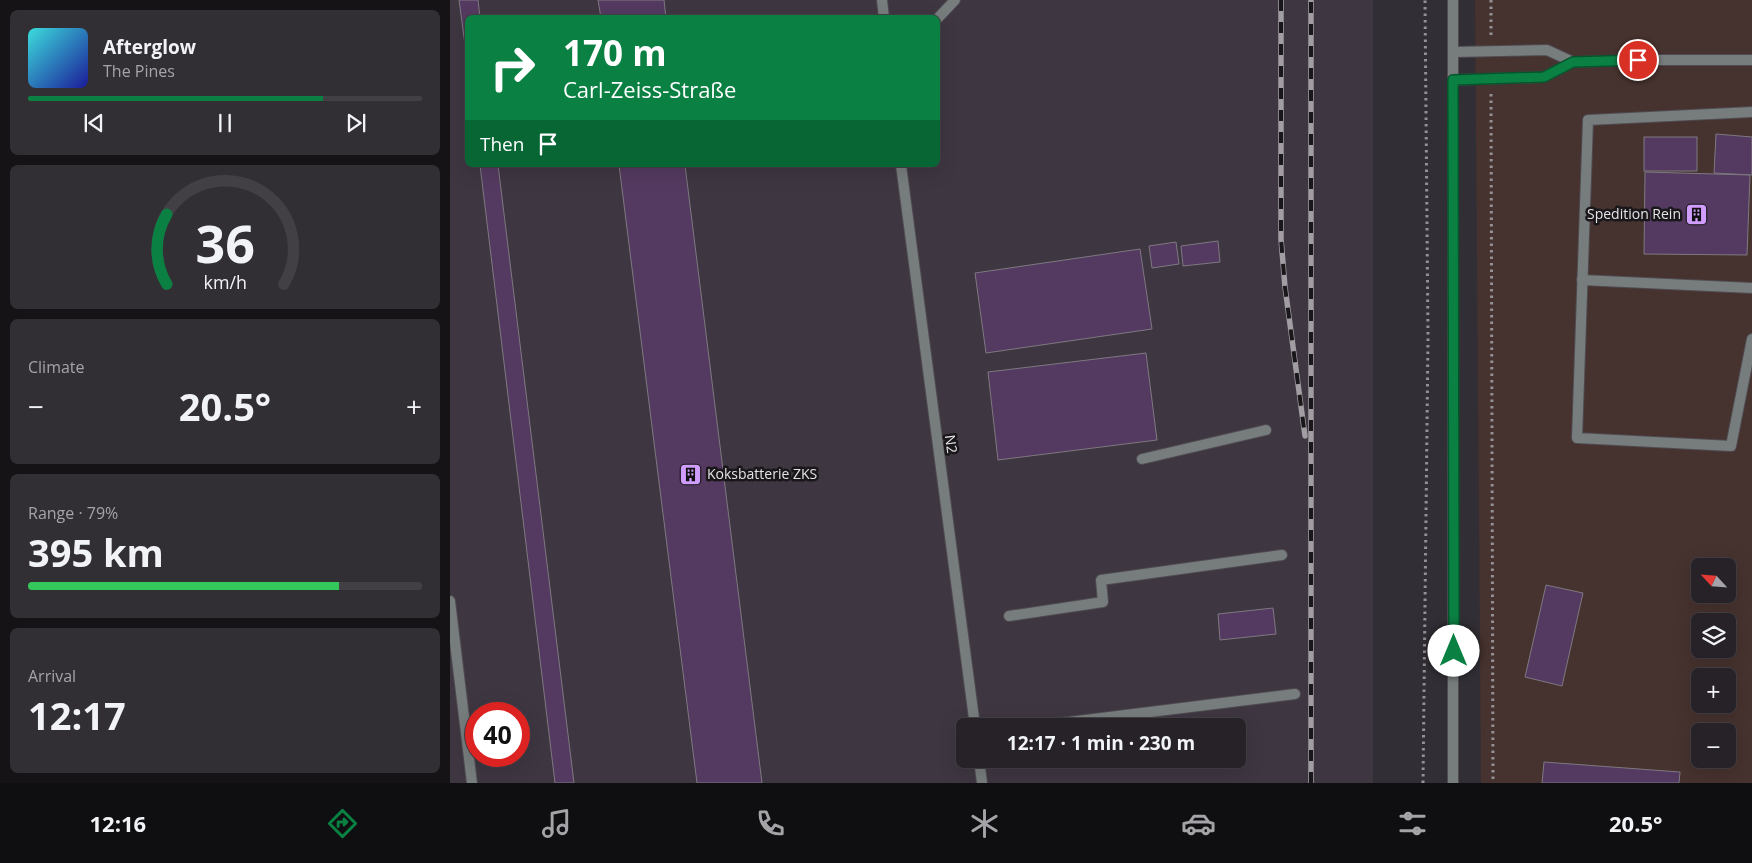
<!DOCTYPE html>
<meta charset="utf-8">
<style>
body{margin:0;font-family:"Open Sans",sans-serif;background:#322f34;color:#f1f3f6;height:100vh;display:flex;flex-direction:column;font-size:19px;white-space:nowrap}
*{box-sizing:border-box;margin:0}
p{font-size:16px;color:#a4a4a8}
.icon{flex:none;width:28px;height:28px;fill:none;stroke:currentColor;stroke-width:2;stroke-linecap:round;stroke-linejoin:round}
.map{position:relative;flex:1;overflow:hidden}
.panel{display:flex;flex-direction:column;gap:10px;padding:10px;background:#151316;width:450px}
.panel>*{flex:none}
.banner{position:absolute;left:15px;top:15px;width:475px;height:152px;border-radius:8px;box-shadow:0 5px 20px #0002,0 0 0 1px #423f45;background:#0b8043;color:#fff;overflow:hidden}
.needle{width:32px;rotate:296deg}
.controls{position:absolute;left:1241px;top:558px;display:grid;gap:10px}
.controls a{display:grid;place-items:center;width:45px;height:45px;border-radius:8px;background:#262228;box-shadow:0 5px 20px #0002,0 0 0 1px #423f45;font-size:25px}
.speed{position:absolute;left:15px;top:702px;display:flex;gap:10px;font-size:25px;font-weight:700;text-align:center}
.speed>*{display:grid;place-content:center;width:65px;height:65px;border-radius:50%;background:#262228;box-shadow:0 5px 20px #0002,0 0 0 1px #423f45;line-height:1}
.speed .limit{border:8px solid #d22;background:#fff;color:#111}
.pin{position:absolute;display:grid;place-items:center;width:42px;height:42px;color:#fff;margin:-21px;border:2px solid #fff;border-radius:50%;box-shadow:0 1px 5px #0007}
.me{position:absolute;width:55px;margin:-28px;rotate:0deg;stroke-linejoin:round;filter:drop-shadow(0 0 4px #0008)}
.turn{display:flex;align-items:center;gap:18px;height:105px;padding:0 15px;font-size:22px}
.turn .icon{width:65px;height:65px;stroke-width:2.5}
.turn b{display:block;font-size:35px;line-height:42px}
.then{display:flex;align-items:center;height:48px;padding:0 15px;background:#0003;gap:10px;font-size:19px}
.big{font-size:38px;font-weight:700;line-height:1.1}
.panel .tile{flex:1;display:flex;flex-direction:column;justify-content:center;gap:8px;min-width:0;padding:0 18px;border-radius:8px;background:#322f34}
.panel .dial{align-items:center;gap:0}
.dial svg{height:130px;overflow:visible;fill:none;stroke:#423f45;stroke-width:7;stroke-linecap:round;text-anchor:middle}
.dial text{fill:#f1f3f6;stroke:none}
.song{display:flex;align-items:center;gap:15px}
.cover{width:60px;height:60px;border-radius:8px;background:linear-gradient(135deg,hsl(180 70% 55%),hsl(240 70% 35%))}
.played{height:5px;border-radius:2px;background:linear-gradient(90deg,#0b8043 75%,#423f45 75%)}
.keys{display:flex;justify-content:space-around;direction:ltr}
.heat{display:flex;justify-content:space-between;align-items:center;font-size:28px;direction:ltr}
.charge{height:8px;border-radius:4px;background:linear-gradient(90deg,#34c759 79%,#423f45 0)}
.trip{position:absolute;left:506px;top:718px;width:290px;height:50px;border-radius:8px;background:#262228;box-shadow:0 5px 20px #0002,0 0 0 1px #423f45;font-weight:700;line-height:50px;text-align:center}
.menu{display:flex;height:80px;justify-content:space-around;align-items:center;background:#0f0e10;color:#a4a4a8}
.menu .icon{width:35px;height:35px}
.menu .on{color:#0b8043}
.menu b{font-size:22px;color:#f1f3f6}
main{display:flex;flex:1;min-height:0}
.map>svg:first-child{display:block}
.commercial{fill:#46322e;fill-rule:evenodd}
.built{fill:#3e3641;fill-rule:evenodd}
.building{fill:#543a60;stroke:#7e7981}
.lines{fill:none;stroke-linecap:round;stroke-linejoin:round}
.service-casing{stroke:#4f4b51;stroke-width:12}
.minor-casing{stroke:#4f4b51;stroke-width:12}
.tertiary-casing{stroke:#4f4b51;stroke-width:12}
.path{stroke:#949196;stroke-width:3;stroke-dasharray:2.5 4;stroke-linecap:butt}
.service{stroke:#777c7d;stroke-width:10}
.minor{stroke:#777c7d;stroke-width:10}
.tertiary{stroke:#777c7d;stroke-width:10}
.rail-casing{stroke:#a19da3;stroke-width:5.5}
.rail{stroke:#19171a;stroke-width:4;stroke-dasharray:11;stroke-linecap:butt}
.route-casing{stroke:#07532c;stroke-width:12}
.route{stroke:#0b8043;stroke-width:9}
.labels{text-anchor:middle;stroke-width:5;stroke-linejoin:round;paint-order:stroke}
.poi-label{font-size:14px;fill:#e6e3e7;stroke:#19171a;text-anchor:end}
.street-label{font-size:14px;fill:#e6e3e7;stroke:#19171a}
</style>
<main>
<section class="panel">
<div class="tile">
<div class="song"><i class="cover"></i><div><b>Afterglow</b><p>The Pines</p></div></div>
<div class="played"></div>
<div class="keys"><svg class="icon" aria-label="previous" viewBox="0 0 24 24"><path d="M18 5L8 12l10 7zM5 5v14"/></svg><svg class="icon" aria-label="pause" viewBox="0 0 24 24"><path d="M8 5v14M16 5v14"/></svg><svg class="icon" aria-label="next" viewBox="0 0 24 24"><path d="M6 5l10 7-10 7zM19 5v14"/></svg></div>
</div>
<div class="tile dial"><svg viewBox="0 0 100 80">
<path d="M14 69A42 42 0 1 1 86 69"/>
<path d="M14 69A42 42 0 0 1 14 26" stroke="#0b8043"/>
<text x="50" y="56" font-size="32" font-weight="700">36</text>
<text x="50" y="72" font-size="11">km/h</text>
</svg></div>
<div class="tile"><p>Climate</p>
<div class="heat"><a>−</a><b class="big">20.5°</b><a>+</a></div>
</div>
<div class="tile"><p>Range · 79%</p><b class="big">395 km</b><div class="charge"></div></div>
<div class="tile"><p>Arrival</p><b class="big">12:17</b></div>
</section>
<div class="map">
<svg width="1302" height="783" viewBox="0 0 1302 783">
<rect width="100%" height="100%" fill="#322e35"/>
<!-- commercial -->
<path class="commercial" d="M1025,0H1302V783H1031ZM1250,566H1278V594H1250ZM1250,621H1278V649H1250ZM1250,676H1278V704H1250ZM1250,731H1278V759H1250Z"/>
<!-- built -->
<path class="built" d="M0,0H923V783H0ZM18,18H488V165H18ZM26,714H69V756H26ZM515,726H788V759H515Z"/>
<!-- building -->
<g class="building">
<path d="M9,0H28L30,18H18V67Z"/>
<path d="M148,0H214L216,18H151Z"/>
<path d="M1266,134L1302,137V175L1264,173Z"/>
<rect x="1194" y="137" width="53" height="34"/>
<path d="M30,165H48L124,783H105Z"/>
<path d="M169,165H235L312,783H247Z"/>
<path d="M1195,172L1300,175L1297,255L1194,254Z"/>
<path d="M768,241L770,262L733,266L731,246Z"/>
<path d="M726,242L729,264L702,268L699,246Z"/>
<path d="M690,249L702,329L536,353L525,273Z"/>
<path d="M696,353L707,440L548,460L538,372Z"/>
<path d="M1096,585L1133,593L1112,686L1075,677Z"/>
<path d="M823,608L826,634L770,640L768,614Z"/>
<path d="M1094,762L1230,772L1229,783H1092Z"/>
</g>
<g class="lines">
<defs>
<g id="service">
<path d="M432,0L434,18"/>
<path d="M488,18L505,0"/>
<path d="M1302,112L1138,120L1127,438L1281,446L1302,339"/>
<path d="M451,165L525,726"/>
<path d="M1132,280L1302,288"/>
<path d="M692,459L816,430"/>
<path d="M0,601L22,783"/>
<path d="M559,616L653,602L651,580L832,555"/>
<path d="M587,726L845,694"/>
<path d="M529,759L532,783"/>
</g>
<g id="minor">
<path d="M1003,52L1097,50L1123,62"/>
<path d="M1003,80L1094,77L1123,62L1188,60H1302"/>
</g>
<path id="tertiary" d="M1003,0V783"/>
</defs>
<!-- service casing -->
<use href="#service" class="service-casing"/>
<!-- minor casing -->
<use href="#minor" class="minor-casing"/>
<!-- tertiary casing -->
<use href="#tertiary" class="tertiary-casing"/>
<!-- path -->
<g class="path">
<path d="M1041,0V37"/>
<path d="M1041,94L1043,783"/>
<path d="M973,783L978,337L975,0"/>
</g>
<!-- service -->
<use href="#service" class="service"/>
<!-- minor -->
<use href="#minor" class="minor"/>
<!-- tertiary -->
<use href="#tertiary" class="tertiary"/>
<defs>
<g id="rail">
<path d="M831,0V239L835,287L855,436"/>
<path d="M861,783V0"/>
</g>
</defs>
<!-- rail casing -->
<use href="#rail" class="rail-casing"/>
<!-- rail -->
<use href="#rail" class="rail"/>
</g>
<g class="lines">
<defs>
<path id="route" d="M1004,651L1003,80L1094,77L1123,62L1188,60"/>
</defs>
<!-- route casing -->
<use href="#route" class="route-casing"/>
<!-- route -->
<use href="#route" class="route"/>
</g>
<!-- icons -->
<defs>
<symbol id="building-square" viewBox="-11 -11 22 22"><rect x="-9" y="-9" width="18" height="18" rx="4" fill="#d09dff" stroke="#19171a"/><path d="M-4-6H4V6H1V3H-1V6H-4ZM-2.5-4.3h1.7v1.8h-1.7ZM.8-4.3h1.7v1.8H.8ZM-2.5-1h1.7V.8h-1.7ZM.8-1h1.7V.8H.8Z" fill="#111"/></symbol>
</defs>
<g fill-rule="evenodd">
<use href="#building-square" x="1234" y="202" width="25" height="25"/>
<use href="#building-square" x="228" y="462" width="25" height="25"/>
</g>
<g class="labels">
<!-- poi labels -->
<g class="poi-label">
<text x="1231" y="219">Spedition Rein</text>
<text x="257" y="479" text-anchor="start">Koksbatterie ZKS</text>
</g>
<!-- street labels -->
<g class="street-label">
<text transform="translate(501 444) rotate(82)" y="5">N2</text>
</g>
</g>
</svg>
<div class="controls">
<a><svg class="needle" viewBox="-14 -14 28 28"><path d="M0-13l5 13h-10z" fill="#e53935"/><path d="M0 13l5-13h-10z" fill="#a4a4a8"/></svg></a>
<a><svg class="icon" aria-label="layers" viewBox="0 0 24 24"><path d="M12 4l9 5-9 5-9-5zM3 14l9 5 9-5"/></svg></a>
<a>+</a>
<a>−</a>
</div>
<div class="speed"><div class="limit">40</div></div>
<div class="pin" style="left:1188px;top:60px;background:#d93025"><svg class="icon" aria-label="arrive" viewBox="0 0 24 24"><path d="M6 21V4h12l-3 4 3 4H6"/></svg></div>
<svg class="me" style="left:1004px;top:651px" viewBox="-20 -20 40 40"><circle r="19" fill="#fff"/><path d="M0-13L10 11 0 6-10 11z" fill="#0b8043"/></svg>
<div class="trip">12:17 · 1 min · 230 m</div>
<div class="banner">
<div class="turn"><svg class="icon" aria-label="right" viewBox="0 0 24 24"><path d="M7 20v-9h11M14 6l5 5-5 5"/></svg><div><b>170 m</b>Carl-Zeiss-Straße</div></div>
<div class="then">Then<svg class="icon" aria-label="arrive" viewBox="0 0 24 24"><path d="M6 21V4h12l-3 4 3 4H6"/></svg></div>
</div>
</div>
</main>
<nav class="menu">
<b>12:16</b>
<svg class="icon on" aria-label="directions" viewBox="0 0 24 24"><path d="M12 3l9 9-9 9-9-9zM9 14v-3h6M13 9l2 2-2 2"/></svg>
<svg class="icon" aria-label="music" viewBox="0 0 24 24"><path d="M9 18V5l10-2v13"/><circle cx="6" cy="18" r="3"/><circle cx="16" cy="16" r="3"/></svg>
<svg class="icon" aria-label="phone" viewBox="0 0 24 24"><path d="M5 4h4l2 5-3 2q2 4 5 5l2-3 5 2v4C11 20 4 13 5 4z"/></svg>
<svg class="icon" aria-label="climate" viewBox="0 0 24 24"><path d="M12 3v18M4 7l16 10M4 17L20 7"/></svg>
<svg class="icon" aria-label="car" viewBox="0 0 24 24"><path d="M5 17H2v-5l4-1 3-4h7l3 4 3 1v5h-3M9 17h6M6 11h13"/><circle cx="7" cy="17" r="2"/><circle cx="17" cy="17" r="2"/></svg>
<svg class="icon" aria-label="filters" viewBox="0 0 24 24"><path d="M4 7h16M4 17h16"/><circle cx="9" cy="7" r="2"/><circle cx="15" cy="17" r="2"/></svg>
<b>20.5°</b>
</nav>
